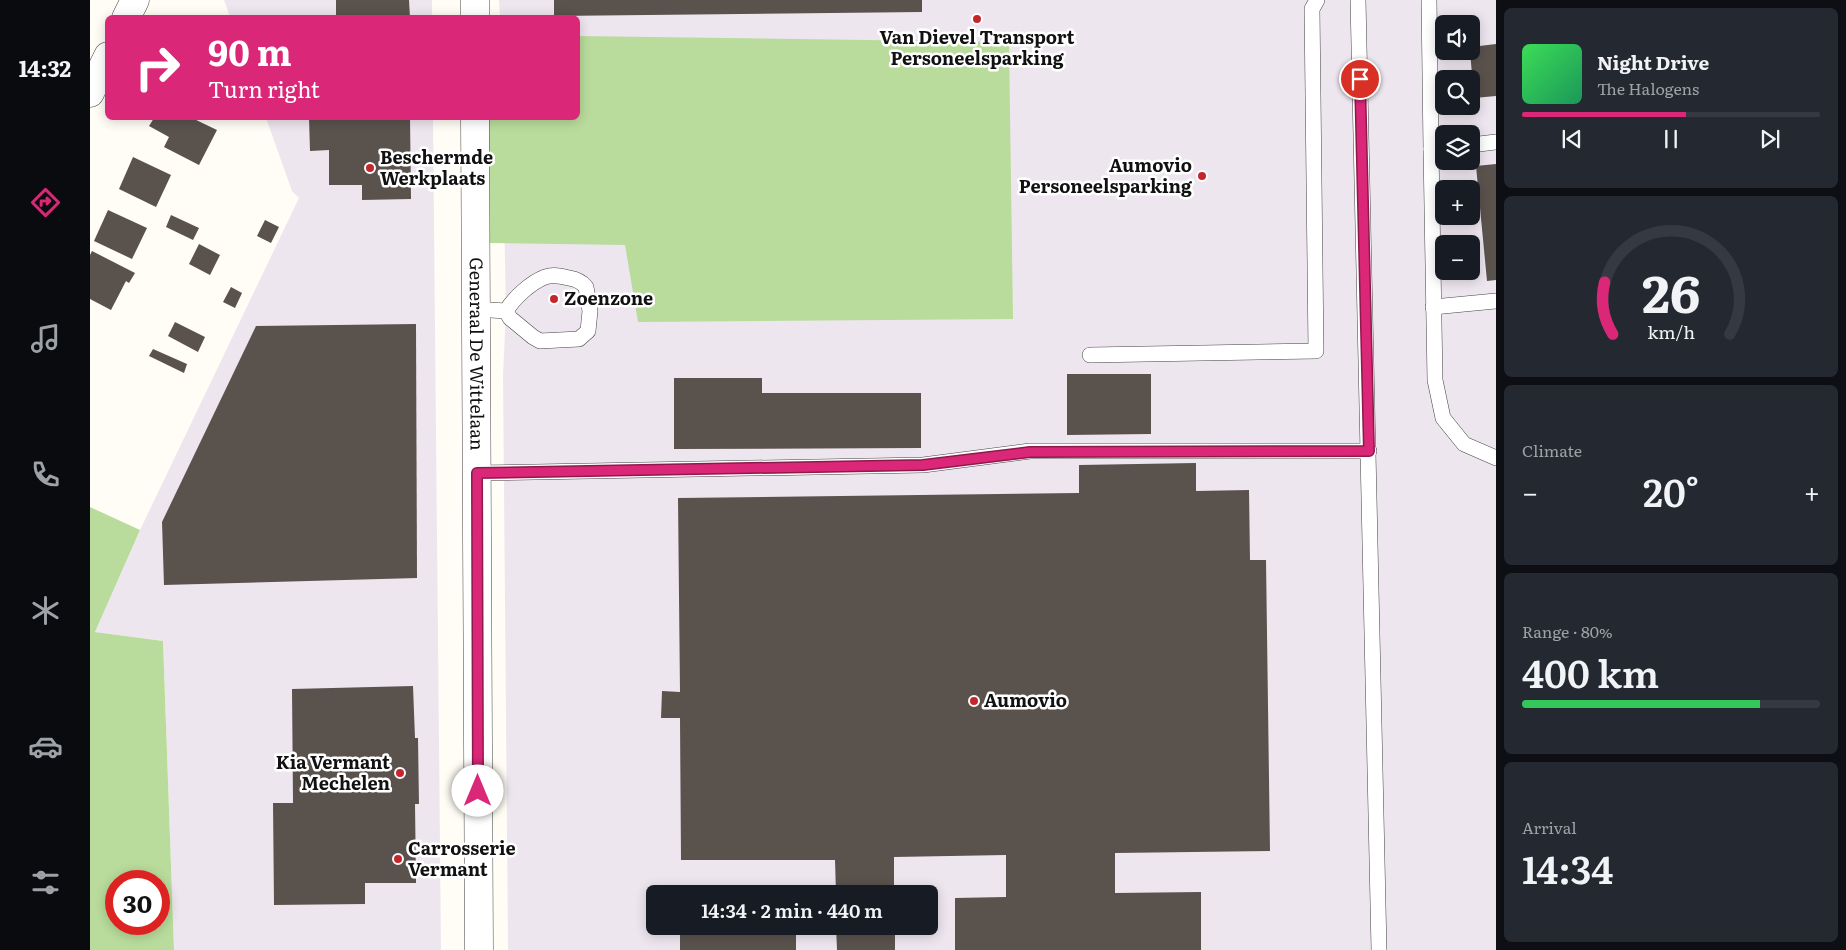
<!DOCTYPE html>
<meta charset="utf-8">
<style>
body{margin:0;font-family:Literata,serif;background:#242831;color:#f1f3f6;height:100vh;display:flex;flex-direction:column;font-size:19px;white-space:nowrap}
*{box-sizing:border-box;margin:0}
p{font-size:16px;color:#9ea1a6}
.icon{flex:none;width:28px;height:28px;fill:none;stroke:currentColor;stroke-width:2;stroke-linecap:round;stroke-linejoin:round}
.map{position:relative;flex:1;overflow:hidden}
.panel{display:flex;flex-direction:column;gap:8px;padding:8px;background:#0d0f14;width:350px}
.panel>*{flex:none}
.banner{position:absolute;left:15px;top:15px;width:475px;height:105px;border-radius:8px;box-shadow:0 2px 12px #0003;background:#db2777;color:#fff;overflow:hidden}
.buttons{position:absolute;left:1345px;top:15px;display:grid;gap:10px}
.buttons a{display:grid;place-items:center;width:45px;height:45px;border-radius:8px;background:#171b24;box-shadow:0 2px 12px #0003;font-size:25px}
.speed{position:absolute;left:15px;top:870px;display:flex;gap:10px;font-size:25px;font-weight:700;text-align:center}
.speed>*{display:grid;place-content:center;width:65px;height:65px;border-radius:50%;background:#171b24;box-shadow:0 2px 12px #0003;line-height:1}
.speed .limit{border:8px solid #d22;background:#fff;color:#111}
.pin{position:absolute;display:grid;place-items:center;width:42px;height:42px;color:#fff;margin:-21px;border:2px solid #fff;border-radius:50%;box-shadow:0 1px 5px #0007}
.me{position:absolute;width:55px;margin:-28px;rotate:0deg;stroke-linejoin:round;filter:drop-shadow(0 0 4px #0008)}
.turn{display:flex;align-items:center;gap:18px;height:105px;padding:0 20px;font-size:22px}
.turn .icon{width:65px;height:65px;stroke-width:2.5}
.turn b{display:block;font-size:35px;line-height:42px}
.big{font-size:38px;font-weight:600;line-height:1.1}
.panel .widget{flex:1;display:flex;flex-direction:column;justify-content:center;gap:8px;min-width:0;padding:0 18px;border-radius:8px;background:#242831}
.panel .dial{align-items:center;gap:0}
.dial svg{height:130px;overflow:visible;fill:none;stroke:#363941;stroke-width:7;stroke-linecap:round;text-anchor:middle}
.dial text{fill:#f1f3f6;stroke:none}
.song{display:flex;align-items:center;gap:15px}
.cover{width:60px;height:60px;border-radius:8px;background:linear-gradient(135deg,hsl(130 70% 55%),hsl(150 70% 35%))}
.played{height:5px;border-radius:2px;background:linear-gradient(90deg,#db2777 55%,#363941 55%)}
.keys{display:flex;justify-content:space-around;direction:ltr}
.heat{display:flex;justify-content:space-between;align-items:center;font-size:28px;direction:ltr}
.charge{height:8px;border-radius:4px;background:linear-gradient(90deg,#34c759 80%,#363941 0)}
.trip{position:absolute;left:556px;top:885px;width:292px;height:50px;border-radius:8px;background:#171b24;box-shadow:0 2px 12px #0003;font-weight:600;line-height:50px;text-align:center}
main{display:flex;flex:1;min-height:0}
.tabs{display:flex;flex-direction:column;width:90px;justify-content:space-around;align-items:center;background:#090b0e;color:#9ea1a6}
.tabs .icon{width:35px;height:35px}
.tabs .on{color:#db2777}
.tabs b{font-size:22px;color:#f1f3f6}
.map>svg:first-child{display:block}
.industrial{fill:#eee6ef;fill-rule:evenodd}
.forest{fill:#b9dc9c;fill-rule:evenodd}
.building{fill:#5a524d}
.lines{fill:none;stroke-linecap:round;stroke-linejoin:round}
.service-casing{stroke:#444;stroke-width:16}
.minor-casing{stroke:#444;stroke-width:29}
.service{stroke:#fff;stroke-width:15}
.minor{stroke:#fff;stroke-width:28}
.route-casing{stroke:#8e194d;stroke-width:12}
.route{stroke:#db2777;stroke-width:9}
.poi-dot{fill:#c4262e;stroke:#fff;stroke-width:2}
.labels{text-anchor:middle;stroke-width:5;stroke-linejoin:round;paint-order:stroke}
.poi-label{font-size:18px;font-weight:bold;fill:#111;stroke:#fff;text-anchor:start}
.street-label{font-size:18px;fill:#111;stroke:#fff}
</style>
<main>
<nav class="tabs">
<b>14:32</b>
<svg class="icon on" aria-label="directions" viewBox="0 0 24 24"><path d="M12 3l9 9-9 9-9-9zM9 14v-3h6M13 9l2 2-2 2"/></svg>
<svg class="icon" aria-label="music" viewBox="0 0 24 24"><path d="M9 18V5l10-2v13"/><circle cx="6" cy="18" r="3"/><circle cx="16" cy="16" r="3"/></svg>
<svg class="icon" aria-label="phone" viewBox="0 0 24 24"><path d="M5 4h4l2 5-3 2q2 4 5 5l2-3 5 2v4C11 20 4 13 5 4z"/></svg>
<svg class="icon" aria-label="climate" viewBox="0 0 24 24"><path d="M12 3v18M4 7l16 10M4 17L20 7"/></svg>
<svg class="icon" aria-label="car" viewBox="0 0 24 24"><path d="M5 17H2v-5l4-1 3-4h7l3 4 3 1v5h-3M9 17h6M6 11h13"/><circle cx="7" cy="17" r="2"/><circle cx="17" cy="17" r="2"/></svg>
<svg class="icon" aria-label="filters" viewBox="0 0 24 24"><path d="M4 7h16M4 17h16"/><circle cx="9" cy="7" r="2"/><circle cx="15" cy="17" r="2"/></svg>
</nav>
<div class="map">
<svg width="1406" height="950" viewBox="0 0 1406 950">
<rect width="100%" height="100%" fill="#fffdf5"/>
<!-- industrial -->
<g class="industrial">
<path d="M134,0H342V17H140Z"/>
<path d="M409,0H1406V950H418L413,375L416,311L412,118H488V18L410,17ZM1354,24H1381V51H1354ZM1354,79H1381V106H1354ZM1354,134H1381V161H1354ZM1354,189H1381V216H1354ZM1354,244H1381V271H1354ZM565,894H840V926H565Z"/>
<path d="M176,118H343L351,950H84L73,641L5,632L50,530L209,198L202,191Z"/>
</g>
<!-- forest -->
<g class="forest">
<path d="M488,36L919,42L923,319L548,322L535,245L396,243V118H488Z"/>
<path d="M0,507L50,530L5,632L73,641L84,950H0ZM26,881H69V924H26Z"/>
</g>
<!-- building -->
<g class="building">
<path d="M246,0H319L320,18H246Z"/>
<path d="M464,0H832V12L464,16Z"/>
<path d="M1406,44V96L1384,98L1380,51H1381V47Z"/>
<path d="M64,118H102L127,130L109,165L74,147L79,137L59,126Z"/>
<path d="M219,118H320L321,199L272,200V185H239V150L220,151Z"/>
<path d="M43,157L81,175L66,207L29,189Z"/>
<path d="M1406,164V280L1397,281L1386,166Z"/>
<path d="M18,210L57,228L42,259L4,241Z"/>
<path d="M81,215L109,228L103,240L76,227Z"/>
<path d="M175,220L189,227L181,243L167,236Z"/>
<path d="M109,244L130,255L120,275L99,264Z"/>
<path d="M2,251L45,273L39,283L36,281L21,310L0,299V255Z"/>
<path d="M141,287L152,293L145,308L133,302Z"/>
<path d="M85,322L115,337L108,352L78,336Z"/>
<path d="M326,324L327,578L74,585L72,522L166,326Z"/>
<path d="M63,349L97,364L94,373L59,356Z"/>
<path d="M977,374H1061V434L977,435Z"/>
<path d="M584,378H672V393H831V448L584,449Z"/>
<path d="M1106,463V491L1159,490L1160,560H1176L1180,851L1025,853V893L1111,892V950H865V898L916,897V855L804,857V894H746L745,860H591L590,718H571L572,691L590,692L588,498L989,493V465Z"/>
<path d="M323,686L325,738H328L329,804H325L326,883H275V904L184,905L183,803H203L202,689Z"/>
<rect x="590" y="926" width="116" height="24"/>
<path d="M746,926H805V950H747Z"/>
</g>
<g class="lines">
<defs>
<g id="service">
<path d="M1268,0L1289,950"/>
<path d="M1339,0L1341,149"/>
<path d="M1381,145L1406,142"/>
<path d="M1354,148L1341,149L1345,380L1353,418L1374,444L1406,458"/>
<path d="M1343,307L1406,301"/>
<path d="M385,309L416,311L420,318L443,337L450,341L489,339L498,331L500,311L496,287C491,281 486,279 479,278C471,276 463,274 455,277C440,283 424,298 416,311"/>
<path d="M1000,355L1226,351L1222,9L1227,0"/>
<path d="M387,473L833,465L940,451H1279"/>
</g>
<g id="minor">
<path d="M385,0V18"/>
<path d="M36,18L45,0"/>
<path d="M0,93L18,56"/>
<path id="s1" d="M385,118L389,950"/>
</g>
</defs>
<!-- service casing -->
<use href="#service" class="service-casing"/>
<!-- minor casing -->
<use href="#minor" class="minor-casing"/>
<!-- service -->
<use href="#service" class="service"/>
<!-- minor -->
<use href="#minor" class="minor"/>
</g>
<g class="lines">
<defs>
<path id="route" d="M388,791L387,473L833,465L940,452L1279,451L1270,79"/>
</defs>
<!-- route casing -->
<use href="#route" class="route-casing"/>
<!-- route -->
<use href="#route" class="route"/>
</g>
<!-- markers -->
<g class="poi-dot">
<circle cx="887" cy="19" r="5"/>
<circle cx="280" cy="168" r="5"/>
<circle cx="1112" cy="176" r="5"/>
<circle cx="464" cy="299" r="5"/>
<circle cx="884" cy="701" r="5"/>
<circle cx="310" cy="773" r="5"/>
<circle cx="308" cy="859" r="5"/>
</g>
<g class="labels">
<!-- poi labels -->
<g class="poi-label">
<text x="887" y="44" text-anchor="middle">Van Dievel Transport<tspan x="887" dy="21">Personeelsparking</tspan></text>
<text x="290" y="164">Beschermde<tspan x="290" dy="21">Werkplaats</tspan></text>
<text x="1102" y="172" text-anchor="end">Aumovio<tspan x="1102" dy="21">Personeelsparking</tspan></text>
<text x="474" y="305">Zoenzone</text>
<text x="894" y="707">Aumovio</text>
<text x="300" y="769" text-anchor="end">Kia Vermant<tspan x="300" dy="21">Mechelen</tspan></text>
<text x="318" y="855">Carrosserie<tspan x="318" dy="21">Vermant</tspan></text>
</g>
<!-- street labels -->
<g class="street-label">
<text dy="6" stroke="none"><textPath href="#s1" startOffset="236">Generaal De Wittelaan</textPath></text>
</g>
</g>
</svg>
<div class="buttons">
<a><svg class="icon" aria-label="sound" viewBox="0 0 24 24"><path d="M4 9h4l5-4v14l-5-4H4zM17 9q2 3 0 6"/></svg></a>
<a><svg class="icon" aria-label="search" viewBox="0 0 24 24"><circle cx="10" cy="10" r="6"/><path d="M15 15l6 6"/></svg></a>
<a><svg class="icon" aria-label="layers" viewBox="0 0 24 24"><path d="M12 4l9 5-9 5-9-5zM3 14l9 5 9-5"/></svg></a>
<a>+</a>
<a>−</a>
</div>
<div class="speed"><div class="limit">30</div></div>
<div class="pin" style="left:1270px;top:79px;background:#d93025"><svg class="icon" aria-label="arrive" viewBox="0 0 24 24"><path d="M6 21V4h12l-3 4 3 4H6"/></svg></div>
<svg class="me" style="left:388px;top:791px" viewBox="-20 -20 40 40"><circle r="19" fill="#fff"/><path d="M0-13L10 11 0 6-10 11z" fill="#db2777"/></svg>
<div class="trip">14:34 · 2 min · 440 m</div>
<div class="banner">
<div class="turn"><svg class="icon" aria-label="right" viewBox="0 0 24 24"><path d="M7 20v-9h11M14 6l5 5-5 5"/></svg><div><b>90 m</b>Turn right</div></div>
</div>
</div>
<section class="panel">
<div class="widget">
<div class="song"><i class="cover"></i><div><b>Night Drive</b><p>The Halogens</p></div></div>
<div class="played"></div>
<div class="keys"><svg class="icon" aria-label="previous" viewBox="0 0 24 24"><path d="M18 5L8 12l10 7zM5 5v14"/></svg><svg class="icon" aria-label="pause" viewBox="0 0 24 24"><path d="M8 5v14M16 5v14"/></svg><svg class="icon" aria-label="next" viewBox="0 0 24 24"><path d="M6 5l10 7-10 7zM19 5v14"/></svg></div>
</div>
<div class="widget dial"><svg viewBox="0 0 100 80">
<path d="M14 69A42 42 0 1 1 86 69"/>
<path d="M14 69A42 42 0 0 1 9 37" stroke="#db2777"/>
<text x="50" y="56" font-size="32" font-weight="700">26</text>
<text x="50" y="72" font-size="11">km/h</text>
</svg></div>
<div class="widget"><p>Climate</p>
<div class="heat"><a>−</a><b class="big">20°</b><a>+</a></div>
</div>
<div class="widget"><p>Range · 80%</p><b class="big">400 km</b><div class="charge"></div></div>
<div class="widget"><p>Arrival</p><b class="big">14:34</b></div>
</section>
</main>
